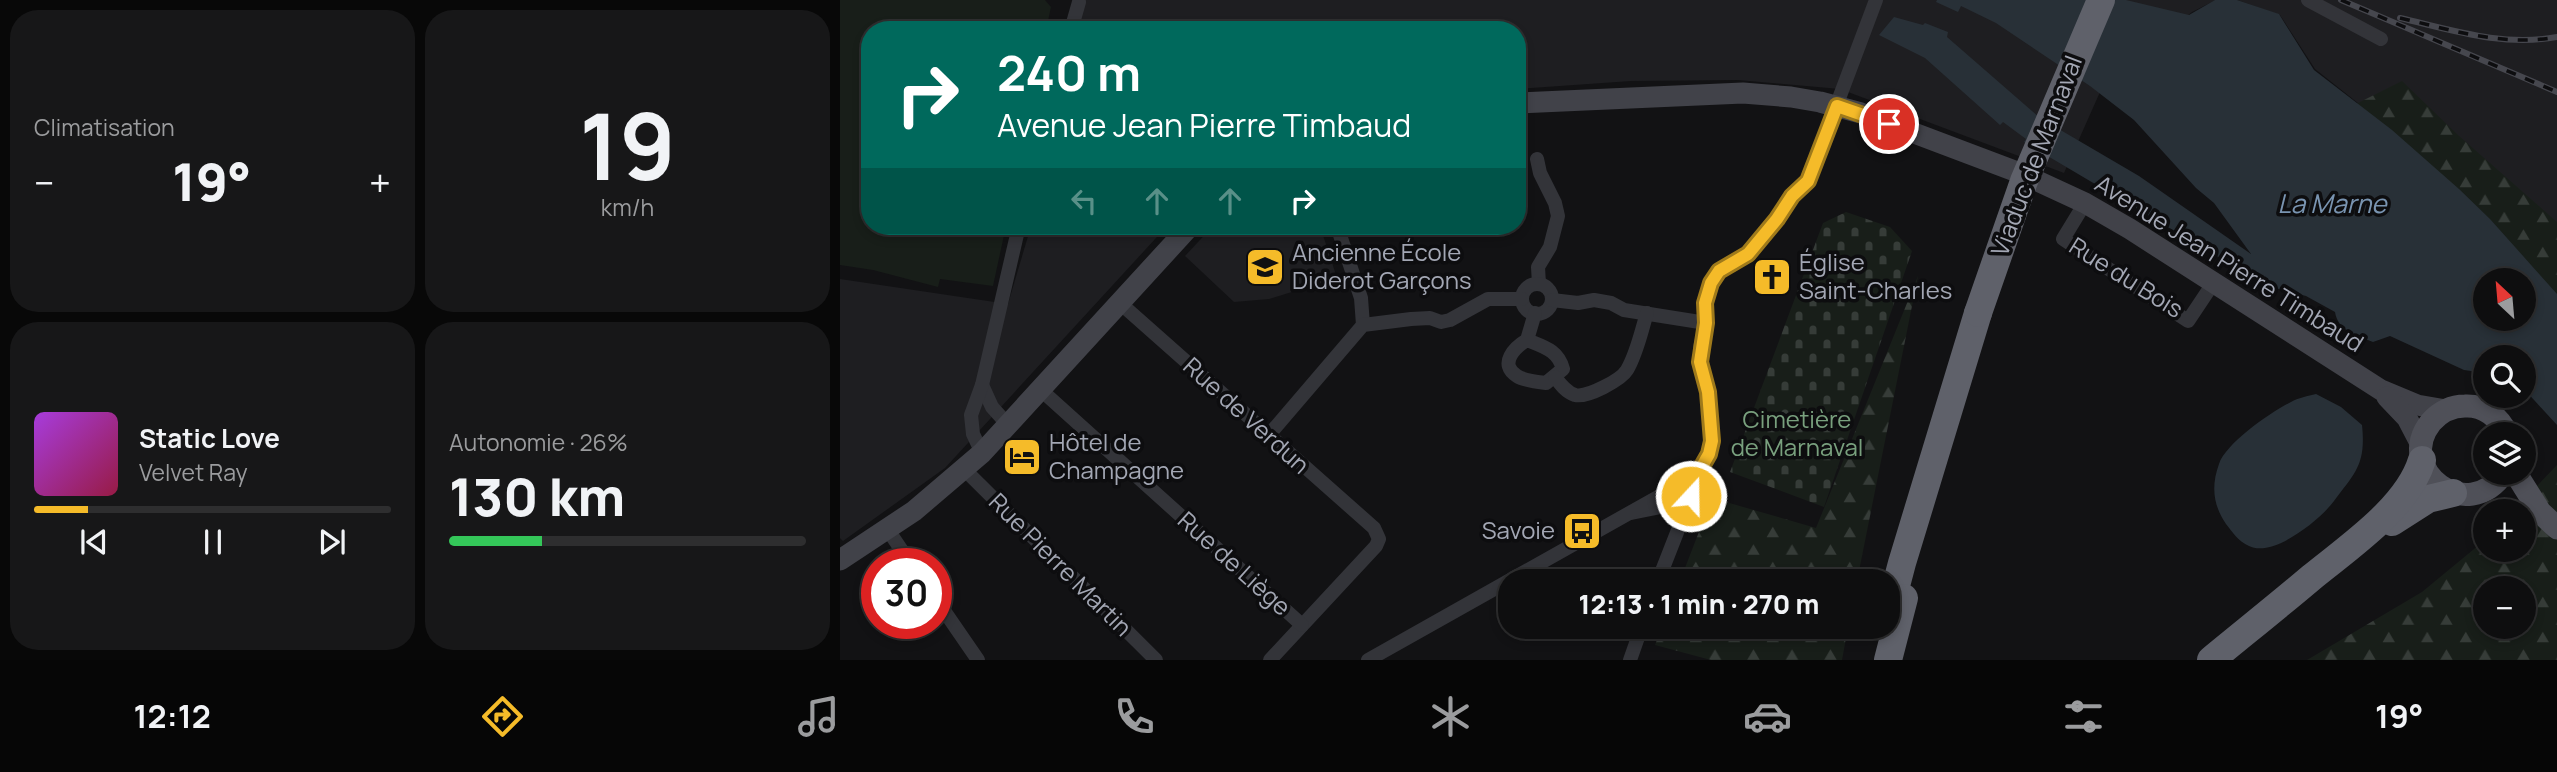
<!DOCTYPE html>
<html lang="fr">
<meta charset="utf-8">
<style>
body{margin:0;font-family:Manrope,sans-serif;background:#171718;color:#f1f3f6;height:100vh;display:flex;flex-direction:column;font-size:26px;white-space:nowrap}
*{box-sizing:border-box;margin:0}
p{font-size:23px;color:#9b9c9e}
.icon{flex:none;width:38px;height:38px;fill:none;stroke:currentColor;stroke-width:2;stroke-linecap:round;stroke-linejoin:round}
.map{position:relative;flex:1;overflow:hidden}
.panel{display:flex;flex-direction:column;gap:10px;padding:10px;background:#080808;width:840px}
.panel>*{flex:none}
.guide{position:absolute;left:21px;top:21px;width:665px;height:214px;border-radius:28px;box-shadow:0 4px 10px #0003,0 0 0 2px #2e2e2f;background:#00695c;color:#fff;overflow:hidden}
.needle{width:46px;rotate:334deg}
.tools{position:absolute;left:1633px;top:268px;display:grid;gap:14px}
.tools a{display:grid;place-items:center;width:63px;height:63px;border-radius:50%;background:#0e0e0f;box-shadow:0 4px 10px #0003,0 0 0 2px #2e2e2f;font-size:35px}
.speed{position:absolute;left:21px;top:548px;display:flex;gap:14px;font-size:35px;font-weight:700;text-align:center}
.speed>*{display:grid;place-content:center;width:91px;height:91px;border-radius:50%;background:#0e0e0f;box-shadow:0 4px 10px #0003,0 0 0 2px #2e2e2f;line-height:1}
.speed .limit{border:10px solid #d22;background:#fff;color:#111}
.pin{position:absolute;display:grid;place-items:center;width:60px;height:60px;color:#fff;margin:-30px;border:4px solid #fff;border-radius:50%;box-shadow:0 2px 7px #0007}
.me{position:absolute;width:77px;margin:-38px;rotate:21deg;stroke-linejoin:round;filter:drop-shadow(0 0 5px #0008)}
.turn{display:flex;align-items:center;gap:24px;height:147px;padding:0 21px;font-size:32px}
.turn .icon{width:91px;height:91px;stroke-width:2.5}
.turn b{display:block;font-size:49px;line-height:60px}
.lanes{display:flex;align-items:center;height:66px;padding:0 21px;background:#0003;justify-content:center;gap:35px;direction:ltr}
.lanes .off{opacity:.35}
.big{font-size:52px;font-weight:800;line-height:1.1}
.panel .tile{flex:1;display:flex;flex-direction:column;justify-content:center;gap:10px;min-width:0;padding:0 24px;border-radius:28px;background:#171718}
.panel .dial{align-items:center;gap:0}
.dial b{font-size:91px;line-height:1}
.song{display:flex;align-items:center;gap:21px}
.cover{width:84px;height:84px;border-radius:10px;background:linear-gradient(135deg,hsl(280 70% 55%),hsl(340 70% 35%))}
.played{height:7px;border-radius:4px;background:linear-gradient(90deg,#f5bb29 15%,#2e2e2f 15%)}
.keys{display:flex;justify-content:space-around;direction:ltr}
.heat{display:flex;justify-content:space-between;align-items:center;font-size:38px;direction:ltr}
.charge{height:10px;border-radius:5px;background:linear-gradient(90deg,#34c759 26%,#2e2e2f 0)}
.panel .tiles{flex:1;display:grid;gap:10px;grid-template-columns:repeat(2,1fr)}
.trip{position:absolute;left:658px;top:569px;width:402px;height:70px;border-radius:28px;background:#0e0e0f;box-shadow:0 4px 10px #0003,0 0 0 2px #2e2e2f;font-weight:800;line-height:70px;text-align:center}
.menu{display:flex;height:112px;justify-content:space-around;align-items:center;background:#060606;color:#9b9c9e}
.menu .icon{width:49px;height:49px}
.menu .selected{color:#f5bb29}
.menu b{font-size:32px;color:#f1f3f6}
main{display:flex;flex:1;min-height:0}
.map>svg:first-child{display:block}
.built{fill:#1e1e21}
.forest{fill:url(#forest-firs);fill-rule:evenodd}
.cemetery{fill:url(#cemetery-stones)}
.pitch{fill:#181e19}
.water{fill:#283037;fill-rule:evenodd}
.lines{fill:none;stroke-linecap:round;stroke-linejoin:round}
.street{stroke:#333439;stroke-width:14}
.secondary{stroke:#414249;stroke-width:21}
.primary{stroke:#4f5058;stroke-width:23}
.highway{stroke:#5f616a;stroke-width:28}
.rail-casing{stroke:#46474e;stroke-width:6}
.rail{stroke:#0d0d0f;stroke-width:3.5;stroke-dasharray:10;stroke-linecap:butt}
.highway-bridge{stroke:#5f616a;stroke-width:28}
.route-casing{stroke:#9f7a1b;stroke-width:18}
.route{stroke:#f5bb29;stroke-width:12}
.labels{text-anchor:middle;stroke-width:7;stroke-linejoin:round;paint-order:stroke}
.street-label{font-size:24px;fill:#a3a7b4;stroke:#0d0d0f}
.poi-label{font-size:24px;fill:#a3a7b4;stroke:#0d0d0f;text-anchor:start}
.park-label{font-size:24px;fill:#79a07e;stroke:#0d0d0f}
.water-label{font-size:26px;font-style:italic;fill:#7994b1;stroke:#0d0d0f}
</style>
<main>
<section class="panel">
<div class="tiles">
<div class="tile"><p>Climatisation</p>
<div class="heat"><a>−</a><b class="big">19°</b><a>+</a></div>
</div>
<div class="tile dial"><b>19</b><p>km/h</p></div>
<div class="tile">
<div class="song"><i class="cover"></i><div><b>Static Love</b><p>Velvet Ray</p></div></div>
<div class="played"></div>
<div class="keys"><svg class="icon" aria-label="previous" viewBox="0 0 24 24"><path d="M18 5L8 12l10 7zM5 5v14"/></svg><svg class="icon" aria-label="pause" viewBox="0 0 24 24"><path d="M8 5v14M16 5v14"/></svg><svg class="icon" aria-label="next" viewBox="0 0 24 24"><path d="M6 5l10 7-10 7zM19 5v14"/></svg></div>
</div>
<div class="tile"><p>Autonomie · 26%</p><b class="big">130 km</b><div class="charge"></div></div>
</div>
</section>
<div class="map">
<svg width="1717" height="660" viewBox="0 0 1717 660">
<defs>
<pattern id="forest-firs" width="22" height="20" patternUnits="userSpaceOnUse" patternTransform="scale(1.75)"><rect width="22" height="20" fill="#181e19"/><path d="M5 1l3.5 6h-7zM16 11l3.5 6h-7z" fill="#363c38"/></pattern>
<pattern id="cemetery-stones" width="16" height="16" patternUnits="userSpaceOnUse" patternTransform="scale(1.75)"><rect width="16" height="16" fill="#181e19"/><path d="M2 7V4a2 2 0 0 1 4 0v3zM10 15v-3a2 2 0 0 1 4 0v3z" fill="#363c38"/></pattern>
</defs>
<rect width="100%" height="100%" fill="#121214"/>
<!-- built -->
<g class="built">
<path d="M236,0H1376L1352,12L1260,92L1224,173L1000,89L898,80L791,81L677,89V30H235Z"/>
<path d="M1397,0H1717V280L1552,130L1475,69L1440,15Z"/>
<path d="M191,226H327L105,468L3,541L0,538V279L168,304Z"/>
<path d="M373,226H480L497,278L429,299L394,302L345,256Z"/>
</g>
<!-- forest -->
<g class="forest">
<path d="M1562,81L1618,135L1717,222V312L1514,105Z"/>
<path d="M1078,276L1017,581H840L872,498L976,528Z"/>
<path d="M1717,465V660H1467L1582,592L1645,540V550H1684V511H1673ZM1645,588H1684V626H1645Z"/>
<path d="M822,627V626L1008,627L1002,660H871L815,645Z"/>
</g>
<!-- cemetery -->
<path class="cemetery" d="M1006,212L1050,227L1072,251L984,507L890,472L983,223Z"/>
<!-- pitch -->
<path class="pitch" d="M0,0H205L211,7L206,30H30V226H166L153,286L100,279L98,287L33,270L0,265Z"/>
<!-- water -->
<g class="water">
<path d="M1097,0H1286L1349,15L1375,0H1397L1439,14L1474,70L1552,130L1619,189L1650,219L1717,294V425L1684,389V357H1645V373L1624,370L1550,336L1533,342C1516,335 1498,331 1495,312L1466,296L1435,288L1392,265L1184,142L1186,139L1163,122L1160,125L1085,58L1039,35L1054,17L1083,25L1085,23L1108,32L1107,37L1200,118L1299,176L1411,254L1374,203L1356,188L1294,120L1250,86L1156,23L1121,6L1118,12L1096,2ZM1645,280H1684V318H1645Z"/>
<path d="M1476,394L1501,407L1522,425C1526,464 1516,472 1494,501C1480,520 1433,558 1409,546C1398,541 1393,533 1386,524C1373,505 1371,486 1379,464C1386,443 1431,412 1451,402C1458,398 1468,396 1476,394Z"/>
</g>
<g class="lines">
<!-- street -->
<g class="street">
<path d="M1468,0L1541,39"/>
<path d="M231,30L239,2"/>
<path d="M697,159L700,173L715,203L718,216L710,247L698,267L699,284"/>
<path d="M1245,203L1223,239L1348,321L1374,282"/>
<path d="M497,226L521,298L523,325"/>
<circle cx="697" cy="299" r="15"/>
<path d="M712,300L738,303L754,300L771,303L784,310L866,323"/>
<path d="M280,303L534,528L539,539L536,546L430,660"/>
<path d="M687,340C704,347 718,350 723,369L706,383C697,382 685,381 677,376C658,364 675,347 687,340L695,313"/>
<path d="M715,377C720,384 726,392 735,395C747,398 781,380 787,370C797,353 801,332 807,313"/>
<path d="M142,385L152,407L169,426"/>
<path d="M201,390L462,625"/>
<path d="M428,436L523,325L571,319L590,318L601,322L610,320L648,299H682"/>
<path d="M142,453L133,434L131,415L142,385L179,226"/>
<path d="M124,469L316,660"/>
<path d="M791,513L831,505L841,508L850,501L857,475L869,454L872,441L868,392L860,361V347L866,323L865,303L871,283L879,271L908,254L938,219L952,196L968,181L1036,0"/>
<path d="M48,530L71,564"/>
<path d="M818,581L845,512V507"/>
<path d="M96,599L138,660"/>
<path d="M528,660L857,475"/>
<path d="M790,660L802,626"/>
</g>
<!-- secondary -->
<g class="secondary">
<path d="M677,103L903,93L951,97L980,102L1021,113L1180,173L1245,203L1290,229L1541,390L1577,405L1606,410"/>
<path d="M1547,397L1567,418L1581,445"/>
<path d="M0,560L74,511L142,453L350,226"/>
</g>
<!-- primary -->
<g class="primary">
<path d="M1664,472C1628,527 1553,470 1591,422C1600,412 1612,406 1625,406C1644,405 1659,417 1667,434"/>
<path d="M1675,472L1700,512L1717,528"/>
</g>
<!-- highway -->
<g class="highway">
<path d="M1552,522L1588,499L1613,493"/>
<path d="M1048,616L1062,563L1138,313"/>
<path d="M1048,660L1064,598"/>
<path d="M1371,660C1405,632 1439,605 1472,577C1510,546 1568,507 1582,460"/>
</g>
<defs>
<g id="rail">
<path d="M1501,0L1717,92"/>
<path d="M1560,18C1612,30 1663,47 1717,37"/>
</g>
</defs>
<!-- rail casing -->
<use href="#rail" class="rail-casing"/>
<!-- rail -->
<use href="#rail" class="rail"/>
<!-- highway-bridge -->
<path class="highway-bridge" d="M1138,313L1184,181L1261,0"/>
</g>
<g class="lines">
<defs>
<path id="route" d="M851,496L857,475L869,454L872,441L868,392L860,362L866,323L865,303L871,283L879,271L908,254L937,219L952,196L968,181L997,106L1049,124"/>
</defs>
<!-- route casing -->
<use href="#route" class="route-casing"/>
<!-- route -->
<use href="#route" class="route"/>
</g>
<!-- icons -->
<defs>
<symbol id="school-square" viewBox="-11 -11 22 22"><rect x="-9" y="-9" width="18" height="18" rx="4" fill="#f5bb29" stroke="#0d0d0f"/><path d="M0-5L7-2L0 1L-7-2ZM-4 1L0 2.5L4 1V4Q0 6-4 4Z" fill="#111"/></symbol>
<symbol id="church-square" viewBox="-11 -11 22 22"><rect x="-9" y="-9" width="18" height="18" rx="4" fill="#f5bb29" stroke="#0d0d0f"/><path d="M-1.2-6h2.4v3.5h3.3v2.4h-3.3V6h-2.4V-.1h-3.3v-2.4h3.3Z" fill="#111"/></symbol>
<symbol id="hotel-square" viewBox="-11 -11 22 22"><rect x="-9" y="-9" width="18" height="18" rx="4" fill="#f5bb29" stroke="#0d0d0f"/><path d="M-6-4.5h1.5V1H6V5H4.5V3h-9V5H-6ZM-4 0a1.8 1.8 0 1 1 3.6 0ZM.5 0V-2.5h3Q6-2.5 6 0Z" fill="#111"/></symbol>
<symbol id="bus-square" viewBox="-11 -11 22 22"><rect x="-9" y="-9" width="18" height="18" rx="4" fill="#f5bb29" stroke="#0d0d0f"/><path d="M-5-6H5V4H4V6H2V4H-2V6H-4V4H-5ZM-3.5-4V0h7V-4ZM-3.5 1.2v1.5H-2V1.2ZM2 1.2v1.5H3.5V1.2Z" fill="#111"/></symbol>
</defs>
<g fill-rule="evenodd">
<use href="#school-square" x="403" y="245" width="44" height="44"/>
<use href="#church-square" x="910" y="255" width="44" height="44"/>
<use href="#hotel-square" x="160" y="435" width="44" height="44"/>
<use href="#bus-square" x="720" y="509" width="44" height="44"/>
</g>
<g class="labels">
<!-- street labels -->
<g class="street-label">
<text transform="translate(1197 156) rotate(-69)" y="8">Viaduc de Marnaval</text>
<text transform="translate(1389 264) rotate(32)" y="8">Avenue Jean Pierre Timbaud</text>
<text transform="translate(1286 278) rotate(32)" y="8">Rue du Bois</text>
<text transform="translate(406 416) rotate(42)" y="8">Rue de Verdun</text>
<text transform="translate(394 564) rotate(42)" y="8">Rue de Liège</text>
<text transform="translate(220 565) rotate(45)" y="8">Rue Pierre Martin</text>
</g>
<!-- poi labels -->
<g class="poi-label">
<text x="452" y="261">Ancienne École<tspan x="452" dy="28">Diderot Garçons</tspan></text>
<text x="959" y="271">Église<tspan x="959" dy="28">Saint-Charles</tspan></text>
<text x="209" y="451">Hôtel de<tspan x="209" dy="28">Champagne</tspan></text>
<text x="715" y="539" text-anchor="end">Savoie</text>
</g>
<!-- park labels -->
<g class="park-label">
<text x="957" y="428">Cimetière<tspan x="957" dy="28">de Marnaval</tspan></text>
</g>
<!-- water labels -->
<g class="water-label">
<text x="1492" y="213">La Marne</text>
</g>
</g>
</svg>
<div class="tools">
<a><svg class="needle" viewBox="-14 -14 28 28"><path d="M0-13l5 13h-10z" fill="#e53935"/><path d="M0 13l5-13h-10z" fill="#9b9c9e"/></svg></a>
<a><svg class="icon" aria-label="search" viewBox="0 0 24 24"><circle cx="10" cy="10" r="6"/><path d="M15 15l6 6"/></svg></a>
<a><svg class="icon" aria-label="layers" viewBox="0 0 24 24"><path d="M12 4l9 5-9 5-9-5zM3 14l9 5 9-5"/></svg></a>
<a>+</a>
<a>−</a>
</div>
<div class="speed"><div class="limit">30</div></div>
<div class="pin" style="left:1049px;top:124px;background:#d93025"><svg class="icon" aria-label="arrive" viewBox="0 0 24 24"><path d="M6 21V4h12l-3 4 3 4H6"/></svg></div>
<svg class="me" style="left:851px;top:496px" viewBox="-20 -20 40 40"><circle r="17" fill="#f5bb29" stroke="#fff" stroke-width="3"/><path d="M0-11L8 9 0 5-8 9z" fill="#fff"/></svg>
<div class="trip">12:13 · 1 min · 270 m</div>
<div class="guide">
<div class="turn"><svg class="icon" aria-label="right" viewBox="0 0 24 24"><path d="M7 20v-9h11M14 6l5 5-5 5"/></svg><div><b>240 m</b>Avenue Jean Pierre Timbaud</div></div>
<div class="lanes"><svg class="icon off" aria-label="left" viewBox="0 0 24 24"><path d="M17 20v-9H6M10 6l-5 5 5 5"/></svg><svg class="icon off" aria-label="ahead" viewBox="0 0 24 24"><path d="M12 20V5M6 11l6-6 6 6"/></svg><svg class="icon off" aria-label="ahead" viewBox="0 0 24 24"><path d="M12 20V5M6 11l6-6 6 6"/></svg><svg class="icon" aria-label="right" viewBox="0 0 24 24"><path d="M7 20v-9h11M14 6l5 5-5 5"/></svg></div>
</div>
</div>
</main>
<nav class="menu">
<b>12:12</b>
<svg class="icon selected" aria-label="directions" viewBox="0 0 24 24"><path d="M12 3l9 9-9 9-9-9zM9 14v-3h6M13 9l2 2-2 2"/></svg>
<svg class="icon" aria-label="music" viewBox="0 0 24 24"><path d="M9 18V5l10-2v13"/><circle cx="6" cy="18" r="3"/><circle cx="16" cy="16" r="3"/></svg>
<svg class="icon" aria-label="phone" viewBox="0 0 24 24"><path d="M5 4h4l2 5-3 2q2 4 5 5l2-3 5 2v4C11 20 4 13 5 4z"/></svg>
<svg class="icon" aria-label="climate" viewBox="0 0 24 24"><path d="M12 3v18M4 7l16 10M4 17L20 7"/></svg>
<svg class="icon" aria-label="car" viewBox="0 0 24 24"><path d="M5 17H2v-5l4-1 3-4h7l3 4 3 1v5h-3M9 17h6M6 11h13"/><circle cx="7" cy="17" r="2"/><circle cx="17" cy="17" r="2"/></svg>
<svg class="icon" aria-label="filters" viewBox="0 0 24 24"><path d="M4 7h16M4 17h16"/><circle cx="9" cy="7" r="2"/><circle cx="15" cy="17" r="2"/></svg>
<b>19°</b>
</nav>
